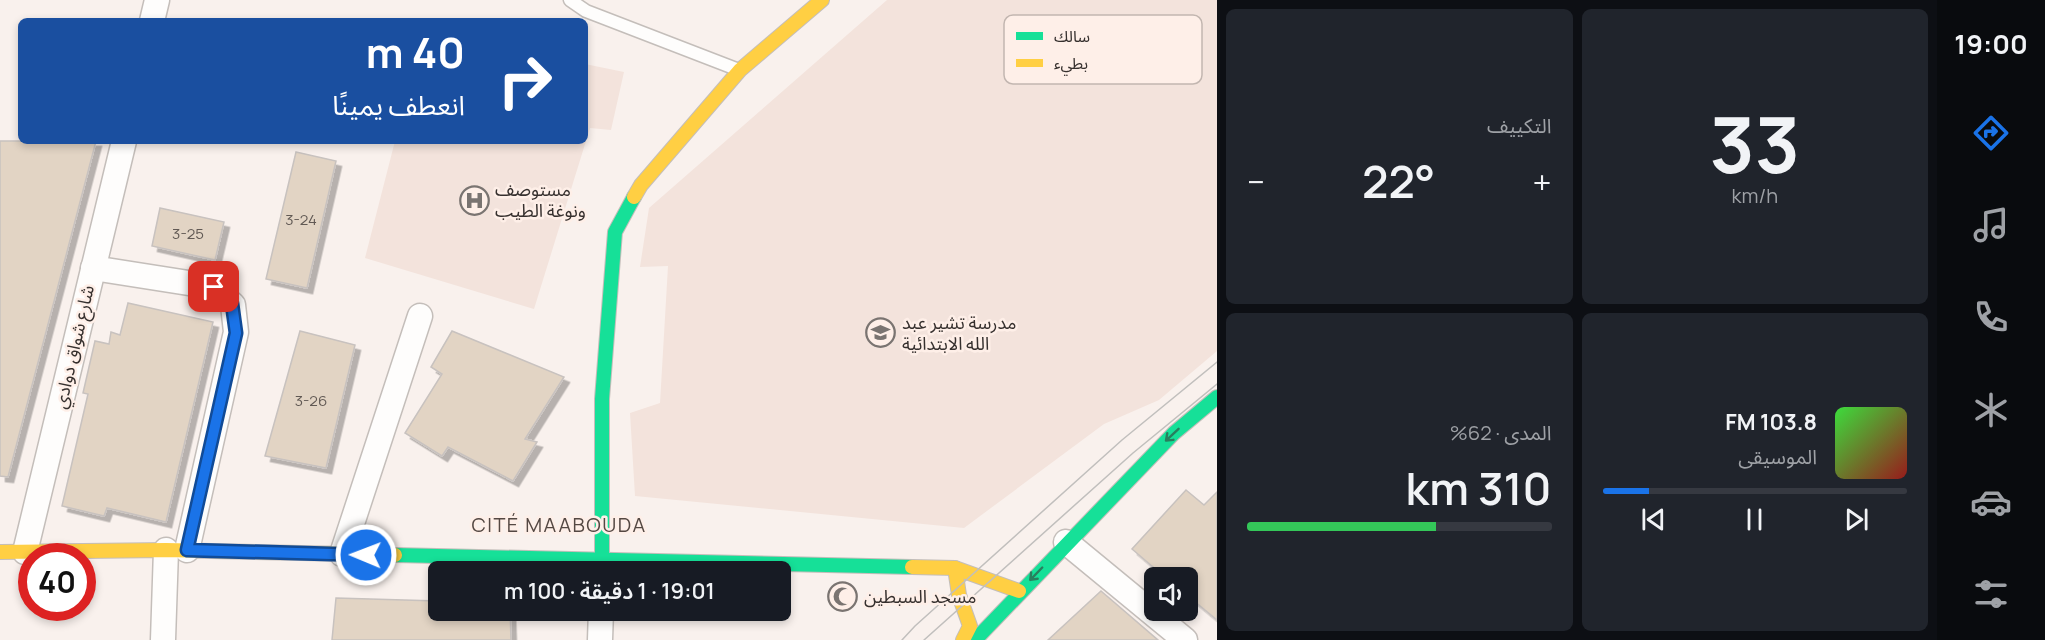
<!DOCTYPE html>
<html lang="ar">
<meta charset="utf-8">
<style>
body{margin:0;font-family:Manrope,"Noto Sans Arabic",sans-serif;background:#20242c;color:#f1f3f6;direction:rtl;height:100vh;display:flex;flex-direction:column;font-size:22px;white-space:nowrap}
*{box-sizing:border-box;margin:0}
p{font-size:20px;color:#9ea1a6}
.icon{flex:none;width:33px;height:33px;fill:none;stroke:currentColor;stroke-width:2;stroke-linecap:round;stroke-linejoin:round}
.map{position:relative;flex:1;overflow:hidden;direction:ltr}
.side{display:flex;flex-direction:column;gap:9px;padding:9px;background:#0d0f14;width:720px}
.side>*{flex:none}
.top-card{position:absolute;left:18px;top:18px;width:570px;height:126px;border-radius:9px;box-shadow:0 3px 9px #0003;direction:rtl;background:#1a4fa0;color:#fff;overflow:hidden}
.buttons{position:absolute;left:1144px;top:567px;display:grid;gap:12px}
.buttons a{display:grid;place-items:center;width:54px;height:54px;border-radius:9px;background:#171b24;box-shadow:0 3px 9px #0003;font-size:30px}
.speed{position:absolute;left:18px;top:543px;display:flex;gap:12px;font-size:30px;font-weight:700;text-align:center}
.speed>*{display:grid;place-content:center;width:78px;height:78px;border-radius:50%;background:#171b24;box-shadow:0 3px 9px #0003;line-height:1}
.speed .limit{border:9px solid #d22;background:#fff;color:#111}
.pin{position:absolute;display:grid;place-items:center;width:51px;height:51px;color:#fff;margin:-26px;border-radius:12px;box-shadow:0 3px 9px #0006}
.me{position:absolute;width:66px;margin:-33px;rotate:271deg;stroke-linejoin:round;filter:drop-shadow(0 0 4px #0008)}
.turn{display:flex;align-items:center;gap:21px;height:126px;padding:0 24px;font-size:27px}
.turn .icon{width:78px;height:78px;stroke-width:2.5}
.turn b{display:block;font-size:42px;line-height:51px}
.big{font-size:45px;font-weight:600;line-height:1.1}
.side .widget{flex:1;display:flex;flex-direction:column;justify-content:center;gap:9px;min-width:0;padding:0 21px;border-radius:9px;background:#20242c}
.side .dial{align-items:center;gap:0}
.dial b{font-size:78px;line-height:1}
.song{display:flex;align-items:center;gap:18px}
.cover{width:72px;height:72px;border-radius:9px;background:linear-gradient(135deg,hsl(120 70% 55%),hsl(0 70% 35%))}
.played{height:6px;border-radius:3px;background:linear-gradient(90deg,#1a73e8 15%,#363941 15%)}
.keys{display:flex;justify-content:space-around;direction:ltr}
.heat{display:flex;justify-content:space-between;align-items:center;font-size:33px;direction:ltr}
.charge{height:9px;border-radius:4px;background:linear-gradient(90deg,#34c759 62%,#363941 0)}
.side .tiles{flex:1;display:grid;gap:9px;grid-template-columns:repeat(2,1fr)}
.trip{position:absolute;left:428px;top:561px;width:363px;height:60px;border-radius:9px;background:#171b24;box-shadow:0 3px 9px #0003;font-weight:600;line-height:60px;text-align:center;direction:rtl}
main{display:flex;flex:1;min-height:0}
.tab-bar{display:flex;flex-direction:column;width:108px;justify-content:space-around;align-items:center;background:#090b0e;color:#9ea1a6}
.tab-bar .icon{width:42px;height:42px}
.tab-bar .on{color:#1a73e8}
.tab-bar b{font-size:27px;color:#f1f3f6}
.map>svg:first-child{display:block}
.built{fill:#f3e3dc}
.building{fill:#e2d4c4;stroke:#c8c2bf;stroke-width:1.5;filter:url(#shadow)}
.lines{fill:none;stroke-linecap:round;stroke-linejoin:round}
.lane-casing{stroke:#c4beba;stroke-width:15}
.street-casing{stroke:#c4beba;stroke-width:27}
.fast-casing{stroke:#c4beba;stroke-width:16}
.slow-casing{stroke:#c4beba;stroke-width:16}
.lane{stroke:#fefdfc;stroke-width:12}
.street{stroke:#fefdfc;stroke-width:24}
.fast{stroke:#16e098;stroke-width:14}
.slow{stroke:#ffcf43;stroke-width:14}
.tram{stroke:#c1bfbd;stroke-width:1.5}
.oneway{stroke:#287f5e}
.route-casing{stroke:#114b97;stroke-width:15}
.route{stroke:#1a73e8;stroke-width:10}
.labels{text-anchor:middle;stroke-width:5;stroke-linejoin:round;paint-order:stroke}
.number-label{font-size:15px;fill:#615954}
.poi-label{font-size:18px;fill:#36302e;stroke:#feefe8;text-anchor:start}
.street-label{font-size:18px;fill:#36302e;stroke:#feefe8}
.neighbourhood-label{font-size:20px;letter-spacing:1.5px;fill:#544843;stroke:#feefe8}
.key{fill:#feefe8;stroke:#c2b6b0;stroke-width:1.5}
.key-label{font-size:16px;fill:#36302e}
</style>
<main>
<nav class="tab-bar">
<b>19:00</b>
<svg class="icon on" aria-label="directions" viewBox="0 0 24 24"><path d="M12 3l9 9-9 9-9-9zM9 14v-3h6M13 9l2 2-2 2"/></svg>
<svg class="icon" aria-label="music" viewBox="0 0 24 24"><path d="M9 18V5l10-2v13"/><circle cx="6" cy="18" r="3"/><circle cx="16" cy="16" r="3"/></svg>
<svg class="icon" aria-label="phone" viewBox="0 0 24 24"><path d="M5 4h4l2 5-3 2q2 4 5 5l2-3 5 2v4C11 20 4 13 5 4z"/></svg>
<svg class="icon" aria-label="climate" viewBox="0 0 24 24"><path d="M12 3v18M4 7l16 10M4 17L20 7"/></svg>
<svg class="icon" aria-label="car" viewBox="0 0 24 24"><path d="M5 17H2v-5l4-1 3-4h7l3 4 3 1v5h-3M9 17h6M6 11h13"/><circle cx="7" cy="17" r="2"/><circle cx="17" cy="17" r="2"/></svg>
<svg class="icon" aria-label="filters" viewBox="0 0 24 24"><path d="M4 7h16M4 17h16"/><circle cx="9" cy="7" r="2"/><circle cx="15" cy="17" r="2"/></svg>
</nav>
<section class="side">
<div class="tiles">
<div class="widget dial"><b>33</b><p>km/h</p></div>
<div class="widget"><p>التكييف</p>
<div class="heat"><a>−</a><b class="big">22°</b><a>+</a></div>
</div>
<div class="widget">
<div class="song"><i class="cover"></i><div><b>103.8 FM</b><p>الموسيقى</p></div></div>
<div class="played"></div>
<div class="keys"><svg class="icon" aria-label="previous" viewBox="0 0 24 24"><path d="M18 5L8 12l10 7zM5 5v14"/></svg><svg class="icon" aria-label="pause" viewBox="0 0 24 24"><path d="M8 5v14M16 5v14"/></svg><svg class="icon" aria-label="next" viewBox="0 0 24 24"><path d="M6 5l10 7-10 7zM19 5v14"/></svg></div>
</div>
<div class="widget"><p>المدى · 62%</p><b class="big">310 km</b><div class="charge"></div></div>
</div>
</section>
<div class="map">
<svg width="1217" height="640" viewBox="0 0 1217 640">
<defs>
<filter id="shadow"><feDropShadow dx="5.5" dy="5.5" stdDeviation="0" flood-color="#0004"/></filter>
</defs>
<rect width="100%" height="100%" fill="#f9f1ed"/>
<!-- built -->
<g class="built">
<path d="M887,0H1217V351L1159,400L1104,424L964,528L635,496L630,413L660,403L668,266L640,267L649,208Z"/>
<path d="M585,64L624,72L611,130L590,128L534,309L365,258L395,141H585Z"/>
</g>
<!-- building -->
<g class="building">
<path d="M0,141H96L8,477L0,476Z"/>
<path d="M296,152L336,161L307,288L266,279Z"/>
<path d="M160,208L224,222L215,260L152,246Z"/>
<path d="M128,303L213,322L166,522L107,508L104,516L62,506L88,394L83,393L95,341L109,344L111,332L120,335Z"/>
<path d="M300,331L355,345L326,468L265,456Z"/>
<path d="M452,331L564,377L525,439L537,442L513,481L448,447L442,456L405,433L442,374L431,367Z"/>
<path d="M1186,490L1204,505L1217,492V620L1188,596V578H1166L1132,549Z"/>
<path d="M1101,591L1158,640H1048Z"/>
<path d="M336,598L438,601V610H510L511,640H332Z"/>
</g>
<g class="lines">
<defs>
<path id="lane" d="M570,0L586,11L739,70"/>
<g id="street">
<path d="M152,21L157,0"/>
<path d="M93,268L214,287L233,305L236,332L187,550"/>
<path d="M1066,542L1185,640"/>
<path d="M25,552L124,141"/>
<path d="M342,554L420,316"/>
<path d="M163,640L166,550"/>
<path d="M600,640L601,610"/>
</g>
<g id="fast">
<path d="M395,555L912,567"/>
<path d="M602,572V399L615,232L634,197"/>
<path d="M975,640L1174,433L1217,397"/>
</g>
<g id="slow">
<path d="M634,197L641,185L740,70L822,0"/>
<path d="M0,552L166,550L395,555"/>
<path d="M912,567L955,568L1019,591"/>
<path d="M955,568L959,595L970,626L963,640"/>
</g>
</defs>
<!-- lane casing -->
<use href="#lane" class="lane-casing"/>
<!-- street casing -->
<use href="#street" class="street-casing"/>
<!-- fast casing -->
<use href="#fast" class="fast-casing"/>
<!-- slow casing -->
<use href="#slow" class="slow-casing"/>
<!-- lane -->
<use href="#lane" class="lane"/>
<!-- street -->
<use href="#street" class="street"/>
<!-- fast -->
<use href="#fast" class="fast"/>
<!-- slow -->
<use href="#slow" class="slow"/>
<!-- tram -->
<g class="tram">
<path d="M902,640L915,626L1122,440L1217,362"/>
<path d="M924,640L1133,453L1217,384"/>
</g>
</g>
<!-- one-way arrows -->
<defs><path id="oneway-shaft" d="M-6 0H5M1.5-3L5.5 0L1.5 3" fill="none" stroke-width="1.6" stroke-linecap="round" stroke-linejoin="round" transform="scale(1.5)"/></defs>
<g class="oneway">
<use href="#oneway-shaft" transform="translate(1172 435) rotate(137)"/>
<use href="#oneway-shaft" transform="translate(1036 574) rotate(134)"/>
</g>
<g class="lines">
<defs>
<path id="route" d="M214,287L232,304L236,333L187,550L366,555"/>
</defs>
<!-- route casing -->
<use href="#route" class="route-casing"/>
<!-- route -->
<use href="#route" class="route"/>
</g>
<!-- icons -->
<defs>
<symbol id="hospital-ring" viewBox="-11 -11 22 22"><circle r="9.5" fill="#feefe8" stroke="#7a7471" stroke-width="1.5"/><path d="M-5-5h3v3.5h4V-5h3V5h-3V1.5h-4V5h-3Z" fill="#7a7471"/></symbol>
<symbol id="school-ring" viewBox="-11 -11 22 22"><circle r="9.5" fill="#feefe8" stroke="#7a7471" stroke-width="1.5"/><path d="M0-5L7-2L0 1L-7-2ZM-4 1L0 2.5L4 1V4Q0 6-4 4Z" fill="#7a7471"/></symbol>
<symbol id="mosque-ring" viewBox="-11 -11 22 22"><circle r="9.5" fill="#feefe8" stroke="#7a7471" stroke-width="1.5"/><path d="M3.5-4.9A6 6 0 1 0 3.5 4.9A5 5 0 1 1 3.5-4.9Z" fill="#7a7471"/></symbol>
</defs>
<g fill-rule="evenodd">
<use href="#hospital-ring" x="458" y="184" width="33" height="33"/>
<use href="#school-ring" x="864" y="316" width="33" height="33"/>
<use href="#mosque-ring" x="826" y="580" width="33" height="33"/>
</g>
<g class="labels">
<!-- number labels -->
<g class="number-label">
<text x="301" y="225">3-24</text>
<text x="188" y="239">3-25</text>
<text x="311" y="406">3-26</text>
</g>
<!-- poi labels -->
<g class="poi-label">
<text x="495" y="196">مستوصف<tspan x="495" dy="21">ونوغة الطيب</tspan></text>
<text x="902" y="329">مدرسة تشير عبد<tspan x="902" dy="21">الله الابتدائية</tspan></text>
<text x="864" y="603">مسجد السبطين</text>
</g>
<!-- street labels -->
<g class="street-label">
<text transform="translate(74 347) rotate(-77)" y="6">شارع شواق دوادي</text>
</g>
<!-- neighbourhood labels -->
<g class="neighbourhood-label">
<text x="559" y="532">CITÉ MAABOUDA</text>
</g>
</g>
<!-- legend -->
<rect x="1004" y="15" width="198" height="69" rx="9" class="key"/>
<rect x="1016" y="32" width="27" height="8" fill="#16e098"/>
<rect x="1016" y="59" width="27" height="8" fill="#ffcf43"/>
<g class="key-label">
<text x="1054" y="42">سالك</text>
<text x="1054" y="69">بطيء</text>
</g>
</svg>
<div class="buttons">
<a><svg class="icon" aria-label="sound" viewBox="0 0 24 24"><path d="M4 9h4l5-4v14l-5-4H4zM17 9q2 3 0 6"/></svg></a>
</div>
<div class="speed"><div class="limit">40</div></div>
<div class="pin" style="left:214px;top:287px;background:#d93025"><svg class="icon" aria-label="arrive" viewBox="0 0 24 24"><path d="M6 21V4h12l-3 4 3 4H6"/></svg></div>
<svg class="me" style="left:366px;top:555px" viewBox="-20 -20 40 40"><circle r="17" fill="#1a73e8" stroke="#fff" stroke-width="3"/><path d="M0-11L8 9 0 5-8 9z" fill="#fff"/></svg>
<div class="trip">19:01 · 1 دقيقة · 100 m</div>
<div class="top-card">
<div class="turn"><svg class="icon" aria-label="right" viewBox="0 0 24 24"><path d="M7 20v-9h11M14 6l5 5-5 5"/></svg><div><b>40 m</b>انعطف يمينًا</div></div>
</div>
</div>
</main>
